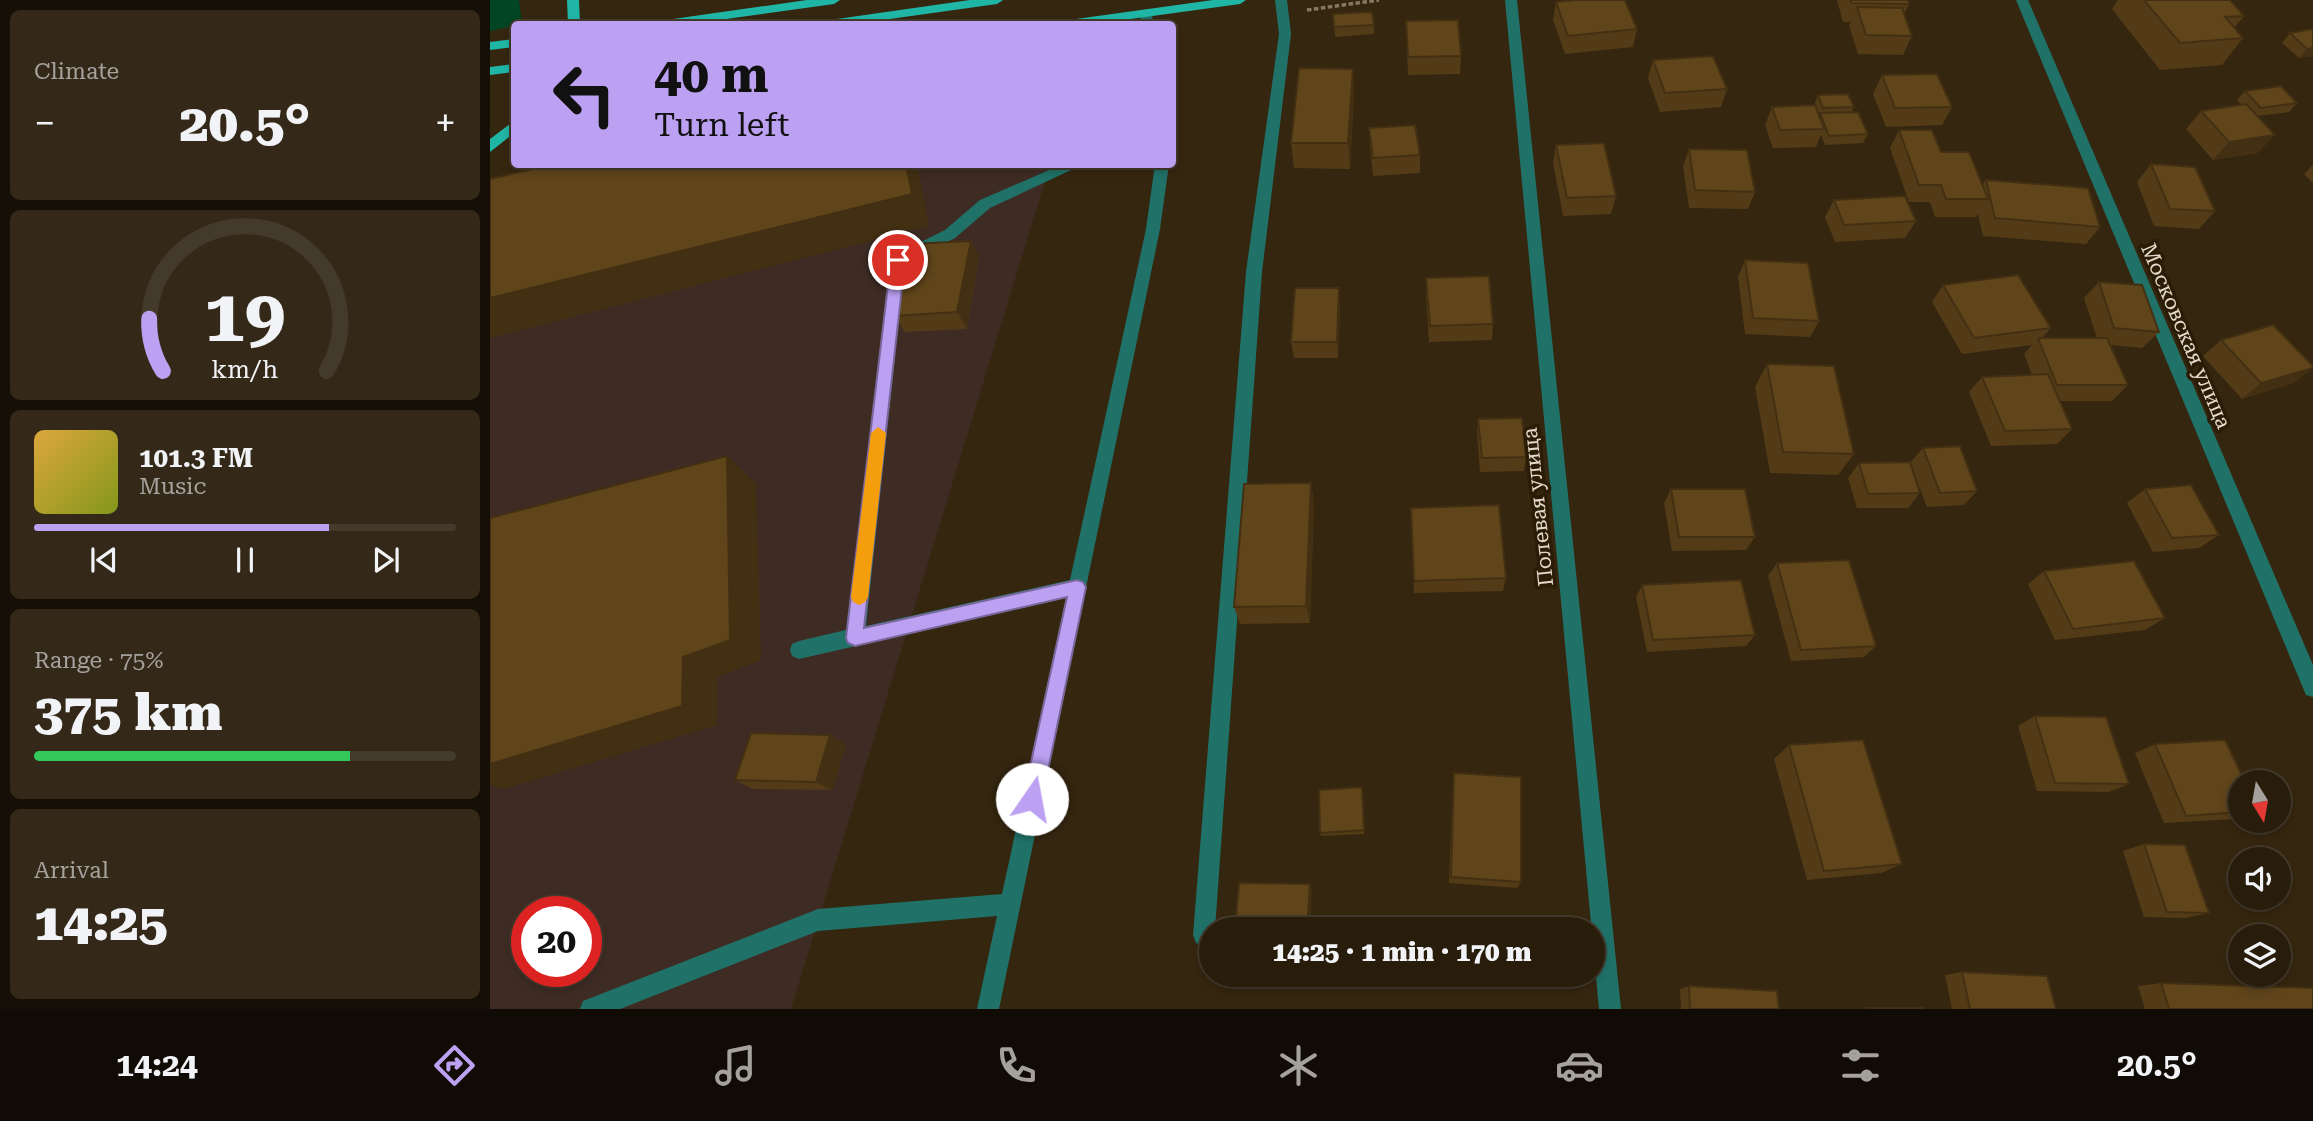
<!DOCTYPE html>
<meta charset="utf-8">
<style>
body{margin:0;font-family:"Roboto Serif",serif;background:#342919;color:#f1f3f6;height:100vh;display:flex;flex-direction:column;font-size:26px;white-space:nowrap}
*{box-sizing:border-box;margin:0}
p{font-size:23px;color:#a5a19d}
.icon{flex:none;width:38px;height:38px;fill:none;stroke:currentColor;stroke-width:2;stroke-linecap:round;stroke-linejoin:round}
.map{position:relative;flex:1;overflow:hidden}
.side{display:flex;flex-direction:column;gap:10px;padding:10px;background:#160f06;width:490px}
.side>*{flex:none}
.hud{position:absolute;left:21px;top:21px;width:665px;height:147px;border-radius:7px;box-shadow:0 4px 10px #0003,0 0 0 2px #443a2c;background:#bca0f2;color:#111;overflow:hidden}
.needle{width:46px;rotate:169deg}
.fabs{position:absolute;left:1738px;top:770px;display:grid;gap:14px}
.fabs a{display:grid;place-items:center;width:63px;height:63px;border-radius:50%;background:#281c0b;box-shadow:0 4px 10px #0003,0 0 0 2px #443a2c;font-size:35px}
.speed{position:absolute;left:21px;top:896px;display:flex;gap:14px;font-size:35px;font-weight:700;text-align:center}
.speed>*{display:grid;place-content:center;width:91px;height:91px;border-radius:50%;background:#281c0b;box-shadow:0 4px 10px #0003,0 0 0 2px #443a2c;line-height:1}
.speed .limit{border:10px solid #d22;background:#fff;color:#111}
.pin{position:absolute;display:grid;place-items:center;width:60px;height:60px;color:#fff;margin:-30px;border:4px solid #fff;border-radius:50%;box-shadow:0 2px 7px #0007}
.me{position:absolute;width:77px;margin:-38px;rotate:12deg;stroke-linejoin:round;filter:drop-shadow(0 0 5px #0008)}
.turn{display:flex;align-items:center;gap:24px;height:147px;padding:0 28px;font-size:32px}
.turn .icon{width:91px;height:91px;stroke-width:2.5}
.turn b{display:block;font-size:49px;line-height:60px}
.big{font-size:52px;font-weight:800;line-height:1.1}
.side .card{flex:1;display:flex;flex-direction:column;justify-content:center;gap:10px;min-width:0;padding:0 24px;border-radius:10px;background:#342919}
.side .dial{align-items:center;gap:0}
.dial svg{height:182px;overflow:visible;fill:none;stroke:#443a2c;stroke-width:7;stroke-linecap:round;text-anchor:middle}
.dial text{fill:#f1f3f6;stroke:none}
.song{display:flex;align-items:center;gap:21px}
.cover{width:84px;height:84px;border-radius:10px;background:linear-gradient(135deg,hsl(40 70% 55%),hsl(70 70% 35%))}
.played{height:7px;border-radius:4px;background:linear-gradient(90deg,#bca0f2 70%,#443a2c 70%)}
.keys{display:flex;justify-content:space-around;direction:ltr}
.heat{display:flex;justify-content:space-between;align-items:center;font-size:38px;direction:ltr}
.charge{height:10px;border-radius:5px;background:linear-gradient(90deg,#34c759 75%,#443a2c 0)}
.trip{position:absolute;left:709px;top:917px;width:406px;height:70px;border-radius:35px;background:#281c0b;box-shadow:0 4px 10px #0003,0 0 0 2px #443a2c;font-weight:800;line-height:70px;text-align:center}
.dock{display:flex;height:112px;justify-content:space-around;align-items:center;background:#100b04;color:#a5a19d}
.dock .icon{width:49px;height:49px}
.dock .active{color:#bca0f2}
.dock b{font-size:32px;color:#f1f3f6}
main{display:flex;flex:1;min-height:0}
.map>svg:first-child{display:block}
.industrial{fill:#3e2c24;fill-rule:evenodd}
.green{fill:#004524}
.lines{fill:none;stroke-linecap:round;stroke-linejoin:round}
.path{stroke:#857865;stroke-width:3.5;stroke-dasharray:4.5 2.5;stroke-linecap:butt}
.service{fill:#207269;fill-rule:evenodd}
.minor{fill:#207269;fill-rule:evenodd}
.primary{fill:#20b6a6;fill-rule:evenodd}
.wall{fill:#533b17}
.shaded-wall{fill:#433013}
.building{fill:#60451b;stroke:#433013;stroke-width:2}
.route{fill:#bca0f2;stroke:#7a689d;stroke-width:2}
.slow{fill:#f59e0b}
.labels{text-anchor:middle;stroke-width:7;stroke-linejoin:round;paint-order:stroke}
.street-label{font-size:21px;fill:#e4dacc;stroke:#2b1d05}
</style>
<main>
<section class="side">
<div class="card"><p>Climate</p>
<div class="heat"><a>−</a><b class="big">20.5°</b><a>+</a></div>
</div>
<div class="card dial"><svg viewBox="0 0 100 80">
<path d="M14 69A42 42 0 1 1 86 69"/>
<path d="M14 69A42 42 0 0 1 8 46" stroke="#bca0f2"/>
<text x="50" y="56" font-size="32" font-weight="700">19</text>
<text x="50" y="72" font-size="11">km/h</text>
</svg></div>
<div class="card">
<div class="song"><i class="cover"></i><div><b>101.3 FM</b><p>Music</p></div></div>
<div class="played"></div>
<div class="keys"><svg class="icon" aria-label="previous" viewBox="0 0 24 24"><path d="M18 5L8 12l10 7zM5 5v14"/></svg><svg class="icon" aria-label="pause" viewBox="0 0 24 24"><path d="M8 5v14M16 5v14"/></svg><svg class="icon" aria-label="next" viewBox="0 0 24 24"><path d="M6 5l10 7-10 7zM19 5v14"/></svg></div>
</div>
<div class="card"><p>Range · 75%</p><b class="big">375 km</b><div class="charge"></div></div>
<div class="card"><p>Arrival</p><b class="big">14:25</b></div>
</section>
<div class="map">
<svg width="1823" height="1009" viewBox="0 0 1823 1009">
<rect width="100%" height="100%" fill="#35260f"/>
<!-- industrial -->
<path class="industrial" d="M64,165H560L301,1009H0V202ZM37,912H96V971H37Z"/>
<!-- green -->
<path class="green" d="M0,0H29L32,24L0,31Z"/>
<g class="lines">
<!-- path -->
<path class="path" d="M817,10L889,0"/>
<!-- service -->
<g class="service">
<path d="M785,0H797L801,34L772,272L725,929H721V943L714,946L706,943L703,935L756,272L789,34Z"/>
<path d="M656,9L662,13L663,24H651L650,13Z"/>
<path d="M573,164H594L500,208L465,238L415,263L376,626L580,580L656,229L665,164H679L670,229L509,1009H487L507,916L328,931L130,1009H90L93,1001L328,909L512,894L576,598L309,659L302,656L300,650L302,644L309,641L356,630L403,256L455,230L490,200Z"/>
</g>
<!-- minor -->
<g class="minor">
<path d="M1015,0H1027L1131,1009H1109Z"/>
<path d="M1526,0H1538L1823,665V697L1816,695L1813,688Z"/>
</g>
<!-- primary -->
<g class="primary">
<path d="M77,0H89L90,24H78Z"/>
<path d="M317,0H350L344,4L200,24H170L176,20Z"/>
<path d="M480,0H513L507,4L364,24H334L340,20Z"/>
<path d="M723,0H756L750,4L604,24H573L579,20Z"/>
<path d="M24,39V47L0,50V42Z"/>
<path d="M24,64V72L0,75V67Z"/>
<path d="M24,121V133L0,152V139Z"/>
</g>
</g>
<!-- wall -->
<g class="wall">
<path d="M1347,0H1418L1419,4L1414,15L1422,36L1413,55L1368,54L1359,25L1361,22H1353Z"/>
<path d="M1628,0H1740L1754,16L1744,28L1753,38L1732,65L1670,70L1622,9Z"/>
<path d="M1066,2L1147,29L1143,47L1075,54L1063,20Z"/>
<path d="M843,14L884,25V34L845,37Z"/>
<path d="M916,21L971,56L970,74L918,75Z"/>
<path d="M1823,29V56L1809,58L1792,43L1800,33Z"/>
<path d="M1163,60L1237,89L1231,107L1170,112L1158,78Z"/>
<path d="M863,69L864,95L860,169L804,168L801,143Z"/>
<path d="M1392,75L1462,107L1452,125L1396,127L1383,94Z"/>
<path d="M1755,91L1807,103L1799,112L1767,116L1768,153L1723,160L1696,129L1711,111L1751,105L1747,100Z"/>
<path d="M1328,95L1364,107L1362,112L1378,134L1373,143L1335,145L1331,135L1326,147L1283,148L1275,125L1282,107L1324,105Z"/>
<path d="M879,128L930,155V173L883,176L880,146Z"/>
<path d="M1409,130L1451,152L1492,185L1496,180L1610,227L1596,244L1493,236L1488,214L1486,217H1445L1440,202H1419L1400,148Z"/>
<path d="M1066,145L1126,196L1121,214L1073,216L1063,163Z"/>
<path d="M1199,149L1265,192L1258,209L1199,208L1193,166Z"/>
<path d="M1661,164L1725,211L1709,229L1664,226L1647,182Z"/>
<path d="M1823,165V183L1814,174Z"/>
<path d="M1344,200L1426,221L1415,238L1345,242L1335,217Z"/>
<path d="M481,241L489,258L477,329L415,332L405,316Z"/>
<path d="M1255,260L1329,321L1320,337L1255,334L1248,277Z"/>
<path d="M936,278L1003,324L1002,340L939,342L936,295Z"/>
<path d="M1609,282L1669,332L1652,348L1621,345L1638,385L1622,401H1570L1582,429L1567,444L1501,446L1479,392L1492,377L1542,375L1534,354L1542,345L1472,354L1442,302L1453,285L1561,328L1552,338H1607L1594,298Z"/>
<path d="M850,304L848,358H804L801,342Z"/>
<path d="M1731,340L1804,383L1752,399L1713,356Z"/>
<path d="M1277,364L1364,454L1348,475L1280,473L1265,387Z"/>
<path d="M988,419L1036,457L1034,471L990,472L987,434Z"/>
<path d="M1433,448L1487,491L1474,505L1437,507L1420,463Z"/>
<path d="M1369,463L1430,493L1418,508H1367L1358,478Z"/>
<path d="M821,483L824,504L820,623L750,624L744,607Z"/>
<path d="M1181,489L1265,537L1256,550L1182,551L1174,503Z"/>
<path d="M1655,489L1729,535L1709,548L1663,552L1637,503Z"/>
<path d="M921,508L1016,578L1013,591L924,593Z"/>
<path d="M1287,563L1386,646L1374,657L1301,661L1278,576Z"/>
<path d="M1554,571L1675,618L1655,630L1565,640L1538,584Z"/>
<path d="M1152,585L1265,635L1256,646L1157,652L1146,597Z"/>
<path d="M1545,716L1639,784L1619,792L1547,791L1528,726Z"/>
<path d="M340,735L356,745L342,790L263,789L245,780Z"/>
<path d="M1665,744L1750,782V817L1744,819L1674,823L1645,753Z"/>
<path d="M1299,745L1412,864L1391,873L1317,880L1284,759Z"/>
<path d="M964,773L1031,882L1027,888L959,883L963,782Z"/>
<path d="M873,791L874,834L831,836L830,833Z"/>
<path d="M1654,844L1719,913L1695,918L1654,917L1633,851Z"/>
<path d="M1472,972L1566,1009H1462L1455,975Z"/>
<path d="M1671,983L1823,1009H1655L1648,986Z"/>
<path d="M1199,986L1289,1009H1191L1190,989Z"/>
</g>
<!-- shaded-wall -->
<g class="shaded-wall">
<path d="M1823,48V56L1809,58L1817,49Z"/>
<path d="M863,69L864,95L860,169L858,143Z"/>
<path d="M1785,135L1768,153L1723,160L1739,142Z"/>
<path d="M416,164H427L439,226L0,338V298Z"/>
<path d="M481,241L489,258L477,329L467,312Z"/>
<path d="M849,288L850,304L848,358L847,342Z"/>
<path d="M1823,368L1804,383L1752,399L1771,383Z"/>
<path d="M237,456L266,483L271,660L227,677V725L14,789L0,785V764L193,657Z"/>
<path d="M821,483L824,504L820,623L816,606Z"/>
<path d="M340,735L356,745L342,790L326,782Z"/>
<path d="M820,884L822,890L820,929H817Z"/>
</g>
<!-- building -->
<g class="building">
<path d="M1085,0H1135L1147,29L1078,36L1066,2Z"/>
<path d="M1360,0H1418L1419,4L1361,3Z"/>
<path d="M1654,0H1740L1754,16L1735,17L1753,38L1690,43Z"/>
<path d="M1367,7L1412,8L1422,36L1376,35Z"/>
<path d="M882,12L884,25L844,27L843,14Z"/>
<path d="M968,20L971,56L918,57L916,21Z"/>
<path d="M1823,29V48L1817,49L1800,33Z"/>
<path d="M1223,56L1237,89L1175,93L1163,60Z"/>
<path d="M809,68L863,69L858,143H801Z"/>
<path d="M1447,74L1462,107L1405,108L1392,75Z"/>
<path d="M1791,86L1807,103L1771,108L1755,91Z"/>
<path d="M1358,94L1364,107L1333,108L1328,95Z"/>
<path d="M1756,104L1785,135L1739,142L1711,111Z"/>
<path d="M1325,105L1334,129L1290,130L1282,107Z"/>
<path d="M1368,112L1378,134L1339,136L1330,113Z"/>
<path d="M925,125L930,155L883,158L879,128Z"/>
<path d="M1409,130H1442L1451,152H1479L1498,199H1456L1451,185H1429Z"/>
<path d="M1114,143L1126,196L1077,198L1066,145Z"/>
<path d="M1199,149L1257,150L1265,192L1205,190Z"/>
<path d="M65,164H416L422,194L0,298V179Z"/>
<path d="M1661,164L1705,167L1725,211L1680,209Z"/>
<path d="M1496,180L1598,188L1610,227L1505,218Z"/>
<path d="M1415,196L1426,221L1354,225L1344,200Z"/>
<path d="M481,241L467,312L405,316L421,244Z"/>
<path d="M1255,260L1318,263L1329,321L1263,318Z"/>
<path d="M1528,275L1561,328L1484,338L1453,285Z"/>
<path d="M999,276L1003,324L940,326L936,278Z"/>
<path d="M1609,282L1652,285L1669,332L1624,328Z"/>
<path d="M805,288H849L847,342H801Z"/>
<path d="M1783,325L1823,366V368L1771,383L1731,340Z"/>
<path d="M1548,338H1617L1638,385H1567Z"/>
<path d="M1277,364L1344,366L1364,454L1293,452Z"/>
<path d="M1558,374L1582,429L1515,431L1492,377Z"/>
<path d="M1032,418L1036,457L992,458L988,419Z"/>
<path d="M1470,446L1487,491L1450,493L1433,448Z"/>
<path d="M237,456L240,640L193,657L192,706L0,764V518Z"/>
<path d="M1420,462L1430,493L1378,494L1369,463Z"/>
<path d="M821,483L816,606L744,607L754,484Z"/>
<path d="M1701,485L1729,535L1682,538L1655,489Z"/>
<path d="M1181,489H1255L1265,537H1189Z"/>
<path d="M1009,505L1016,578L924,581L921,508Z"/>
<path d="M1359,560L1386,646L1311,650L1287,563Z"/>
<path d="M1644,561L1675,618L1583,629L1554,571Z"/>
<path d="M1251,580L1265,635L1163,640L1152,585Z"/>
<path d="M1545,716L1616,717L1639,784L1565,783Z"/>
<path d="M261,733L340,735L326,782L245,780Z"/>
<path d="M1373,740L1412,864L1334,871L1299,745Z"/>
<path d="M1735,740L1755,782H1750V812L1696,816L1665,744Z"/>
<path d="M964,773L1031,777V882L961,877Z"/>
<path d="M872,787L874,830L830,833L829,790Z"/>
<path d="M1654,844L1695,845L1719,913L1677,912Z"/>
<path d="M749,883L820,884L817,929H745Z"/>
<path d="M1472,972L1557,976L1566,1009H1480Z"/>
<path d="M1671,983L1823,988V1009H1679Z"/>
<path d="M1199,986L1287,991L1289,1009H1200Z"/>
<rect x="1376" y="1008" width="57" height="1"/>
</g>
<!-- route -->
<path class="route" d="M408,254L415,260L374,628L587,580L593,582L596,587L552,799L549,805L542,808L536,805L533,799L577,597L365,646L358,643L356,638L401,260Z"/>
<!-- slow -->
<path class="slow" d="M388,427L396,433L378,597L375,602L369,605L363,602L361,597L381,433Z"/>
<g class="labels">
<!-- street labels -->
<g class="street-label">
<text transform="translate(1696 336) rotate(67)" y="7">Московская улица</text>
<text transform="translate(1048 507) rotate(-96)" y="7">Полевая улица</text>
</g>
</g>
</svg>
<div class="fabs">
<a><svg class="needle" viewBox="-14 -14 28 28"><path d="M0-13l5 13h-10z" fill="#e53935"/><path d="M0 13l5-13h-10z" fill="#a5a19d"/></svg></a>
<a><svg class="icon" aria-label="sound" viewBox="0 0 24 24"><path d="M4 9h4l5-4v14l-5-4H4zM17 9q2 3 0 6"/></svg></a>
<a><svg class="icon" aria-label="layers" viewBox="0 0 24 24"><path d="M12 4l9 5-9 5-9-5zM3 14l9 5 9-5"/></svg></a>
</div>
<div class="speed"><div class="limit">20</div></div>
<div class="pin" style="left:408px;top:260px;background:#d93025"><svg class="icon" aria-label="arrive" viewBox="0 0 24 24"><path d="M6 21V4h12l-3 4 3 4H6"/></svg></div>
<svg class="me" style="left:542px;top:799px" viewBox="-20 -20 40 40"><circle r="19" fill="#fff"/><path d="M0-13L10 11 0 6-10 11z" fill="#bca0f2"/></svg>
<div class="trip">14:25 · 1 min · 170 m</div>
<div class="hud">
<div class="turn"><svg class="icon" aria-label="left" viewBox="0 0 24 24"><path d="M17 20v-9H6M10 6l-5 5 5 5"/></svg><div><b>40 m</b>Turn left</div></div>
</div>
</div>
</main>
<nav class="dock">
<b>14:24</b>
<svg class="icon active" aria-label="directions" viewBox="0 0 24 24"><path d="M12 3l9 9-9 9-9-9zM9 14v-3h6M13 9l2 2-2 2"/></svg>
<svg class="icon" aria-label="music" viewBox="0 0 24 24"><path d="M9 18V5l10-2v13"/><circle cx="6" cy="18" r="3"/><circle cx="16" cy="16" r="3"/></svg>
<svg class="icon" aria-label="phone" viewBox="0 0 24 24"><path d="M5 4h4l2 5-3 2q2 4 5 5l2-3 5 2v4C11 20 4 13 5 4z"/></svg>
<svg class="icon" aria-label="climate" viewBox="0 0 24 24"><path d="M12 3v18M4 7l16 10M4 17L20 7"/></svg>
<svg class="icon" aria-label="car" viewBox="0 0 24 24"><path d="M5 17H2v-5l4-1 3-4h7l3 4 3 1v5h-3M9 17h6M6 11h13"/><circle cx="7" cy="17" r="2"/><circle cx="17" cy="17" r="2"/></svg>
<svg class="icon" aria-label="filters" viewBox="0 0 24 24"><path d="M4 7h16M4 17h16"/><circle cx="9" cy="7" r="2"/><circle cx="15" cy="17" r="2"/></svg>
<b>20.5°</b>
</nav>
